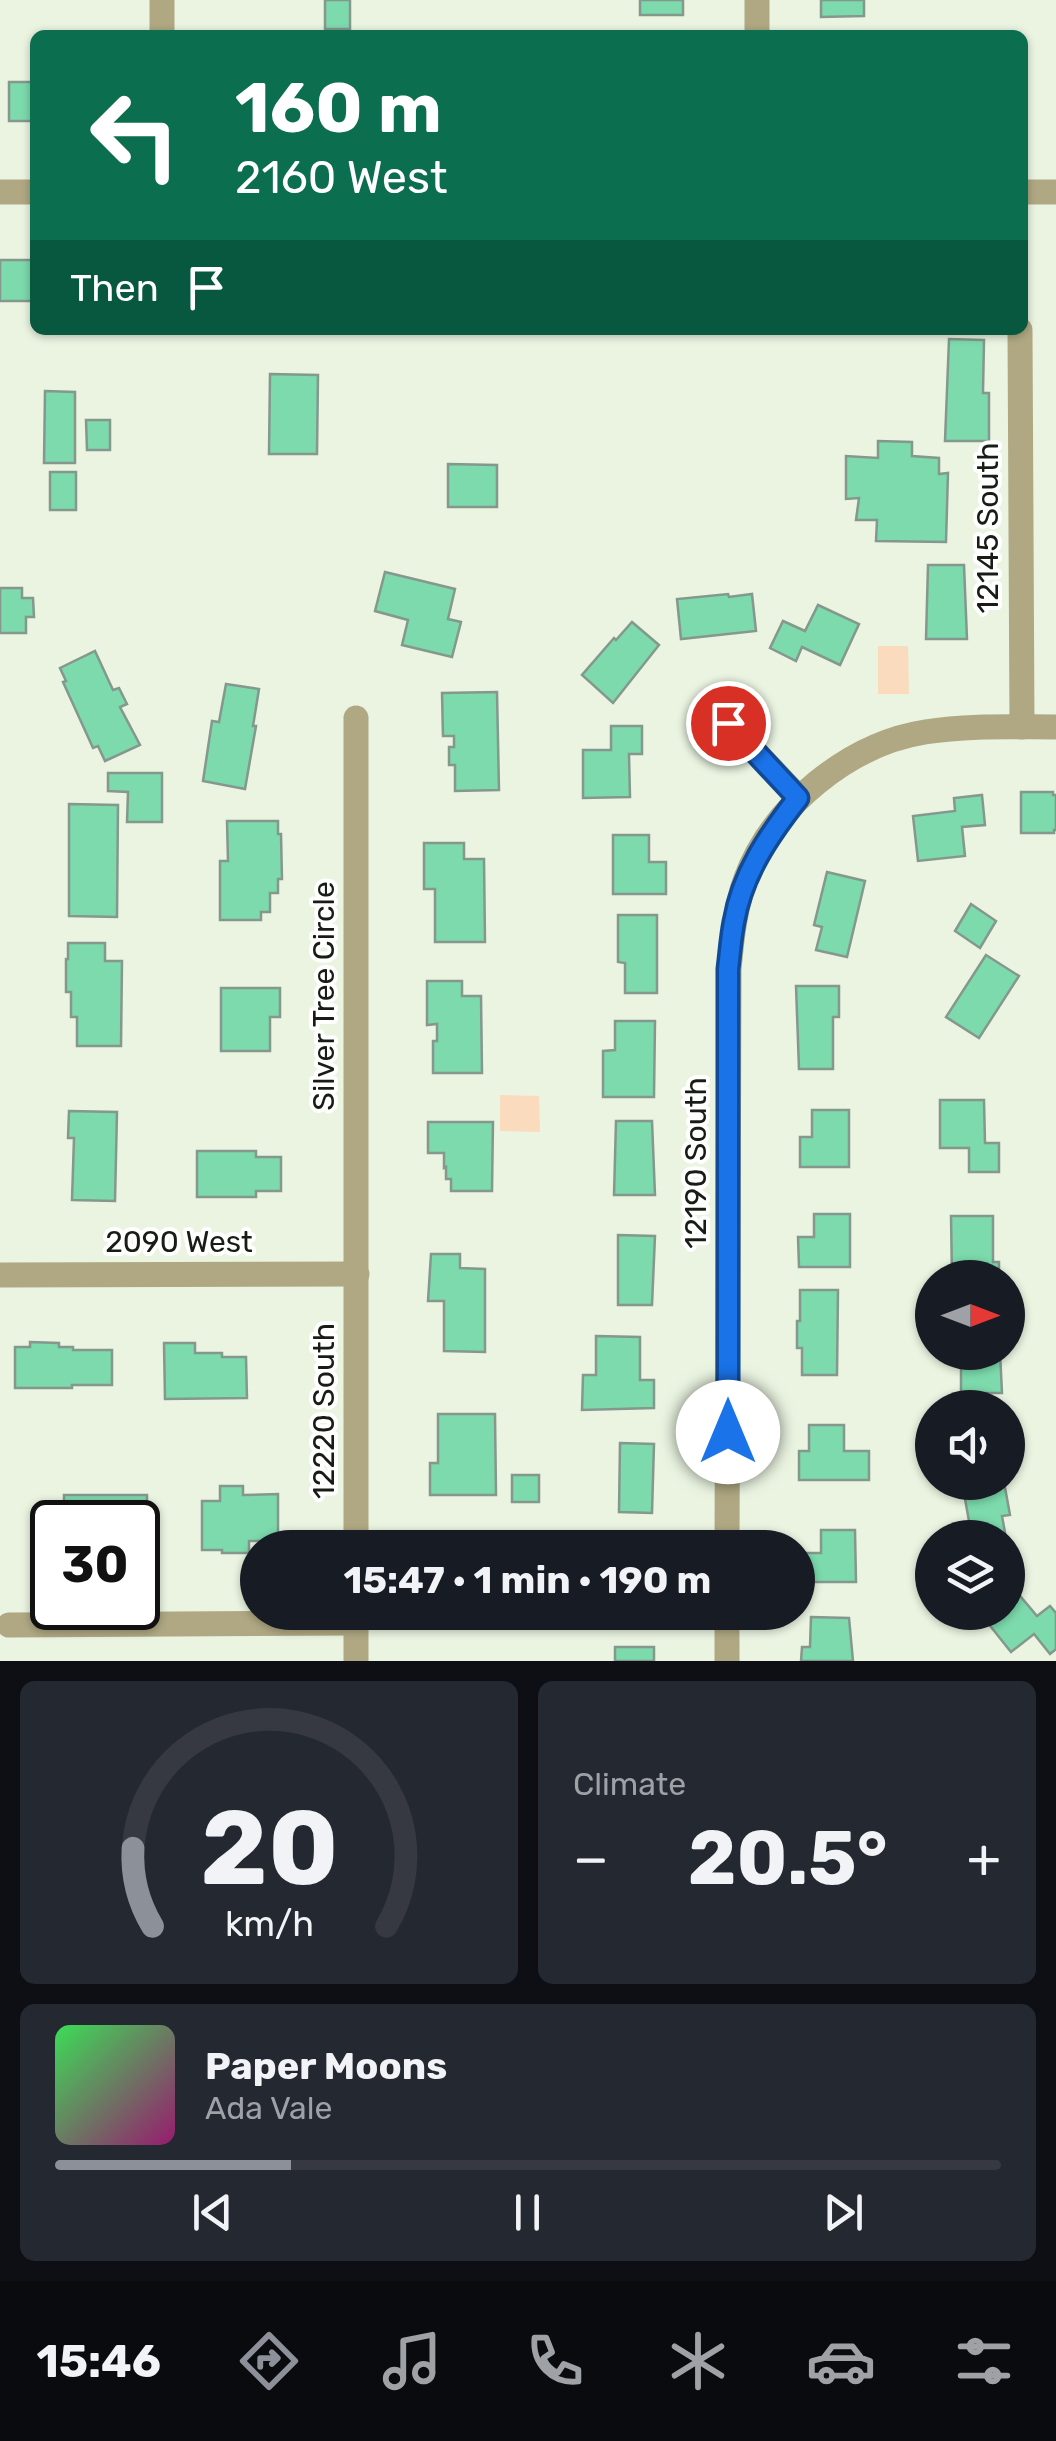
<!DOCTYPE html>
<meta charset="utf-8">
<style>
body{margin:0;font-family:Rubik,sans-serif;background:#242831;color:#f1f3f6;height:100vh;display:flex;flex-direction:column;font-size:38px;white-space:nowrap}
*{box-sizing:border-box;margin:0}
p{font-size:32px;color:#9ea1a6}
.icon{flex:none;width:55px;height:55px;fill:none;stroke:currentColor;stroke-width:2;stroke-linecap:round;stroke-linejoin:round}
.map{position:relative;height:1661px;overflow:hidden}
.sheet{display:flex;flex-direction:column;gap:20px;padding:20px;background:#0d0f14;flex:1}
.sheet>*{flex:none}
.hud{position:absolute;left:30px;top:30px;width:998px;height:305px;border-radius:15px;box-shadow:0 2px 8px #0004;background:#0b6e4f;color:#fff;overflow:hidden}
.needle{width:65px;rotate:90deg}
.tools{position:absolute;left:915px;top:1260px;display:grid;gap:20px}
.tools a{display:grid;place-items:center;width:110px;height:110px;border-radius:50%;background:#171b24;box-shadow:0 2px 8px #0004;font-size:50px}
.speed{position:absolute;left:30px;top:1500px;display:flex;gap:20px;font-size:50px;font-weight:700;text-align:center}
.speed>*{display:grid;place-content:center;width:130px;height:130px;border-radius:50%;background:#171b24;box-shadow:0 2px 8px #0004;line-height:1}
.speed .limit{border:5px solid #111;border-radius:15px;background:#fff;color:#111}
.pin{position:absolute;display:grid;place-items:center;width:85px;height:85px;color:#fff;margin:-42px;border:5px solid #fff;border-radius:50%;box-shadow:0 2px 10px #0007}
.me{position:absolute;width:110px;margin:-55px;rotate:0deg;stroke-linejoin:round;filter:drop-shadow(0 0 8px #0008)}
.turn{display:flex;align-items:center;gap:35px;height:210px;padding:0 40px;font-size:45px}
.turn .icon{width:130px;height:130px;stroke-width:2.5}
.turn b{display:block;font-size:70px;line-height:85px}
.then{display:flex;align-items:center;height:95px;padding:0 40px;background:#0003;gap:20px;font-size:38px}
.big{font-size:75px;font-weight:700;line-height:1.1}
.sheet .widget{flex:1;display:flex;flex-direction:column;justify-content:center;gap:15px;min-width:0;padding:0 35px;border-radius:15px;background:#242831}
.sheet .dial{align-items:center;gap:0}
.dial svg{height:260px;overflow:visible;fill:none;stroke:#363941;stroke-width:7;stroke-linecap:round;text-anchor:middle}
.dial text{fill:#f1f3f6;stroke:none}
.song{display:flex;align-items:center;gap:30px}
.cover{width:120px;height:120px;border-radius:15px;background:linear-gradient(135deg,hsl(130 70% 55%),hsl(320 70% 35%))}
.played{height:10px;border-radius:5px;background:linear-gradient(90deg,#8c9099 25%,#363941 25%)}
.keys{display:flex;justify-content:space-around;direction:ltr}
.heat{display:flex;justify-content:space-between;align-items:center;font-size:55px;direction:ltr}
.sheet .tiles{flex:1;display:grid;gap:20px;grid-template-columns:1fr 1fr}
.widget:last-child{grid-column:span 2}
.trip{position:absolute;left:240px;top:1530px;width:575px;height:100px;border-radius:50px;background:#171b24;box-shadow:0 2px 8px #0004;font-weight:700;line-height:100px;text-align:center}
.dock{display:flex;height:160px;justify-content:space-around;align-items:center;background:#090b0e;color:#9ea1a6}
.dock .icon{width:70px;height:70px}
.dock .selected{color:#8c9099}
.dock b{font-size:45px;color:#f1f3f6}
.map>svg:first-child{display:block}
.green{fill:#fadbbd}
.building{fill:#7cdaac;stroke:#84988d;stroke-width:2.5}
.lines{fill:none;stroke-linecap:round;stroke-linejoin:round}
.minor{stroke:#afa883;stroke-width:25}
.route-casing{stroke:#114b97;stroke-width:25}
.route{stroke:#1a73e8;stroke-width:18}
.labels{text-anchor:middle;stroke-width:8;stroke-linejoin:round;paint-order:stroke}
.street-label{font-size:30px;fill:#181c15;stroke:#fff}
</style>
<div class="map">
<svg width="1056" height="1661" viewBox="0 0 1056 1661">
<rect width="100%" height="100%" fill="#eaf4e1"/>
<!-- green -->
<g class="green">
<path d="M878,646H908L909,694H878Z"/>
<path d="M500,1095L539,1096L540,1132L500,1131Z"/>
</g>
<!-- building -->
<g class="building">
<rect x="325" y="0" width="25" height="29"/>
<rect x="640" y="0" width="43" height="15"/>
<path d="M821,0H864V16L821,17Z"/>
<rect x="9" y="82" width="26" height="39"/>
<rect x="0" y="260" width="35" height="41"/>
<path d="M949,339L984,340L983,393H989V441H945Z"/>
<path d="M270,374L318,375L317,454H269Z"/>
<path d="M45,391L75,392V463H44Z"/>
<path d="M86,420H110V450H87Z"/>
<path d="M878,441L912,442V456L939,458V474L948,473L946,542L876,541L877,520H856L859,498L846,499V456L878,458Z"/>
<path d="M448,464L497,465V507H448Z"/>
<rect x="50" y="472" width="26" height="38"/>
<path d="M928,565H964L967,639H926Z"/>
<path d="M385,572L455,589L448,619L461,622L452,657L402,645L408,620L375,611Z"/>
<path d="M0,588H22V598H33L34,617H26V633H0Z"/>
<path d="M728,594L729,597L752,594L756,631L681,639L677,599Z"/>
<path d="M818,605L859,624L840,665L802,647L796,661L770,648L783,621L805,631Z"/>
<path d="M632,622L659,645L613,703L582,675L614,638L616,640Z"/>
<path d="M95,651L113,690L119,688L127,704L120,707L140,745L105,761L98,746L93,748L63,682L66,681L60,668Z"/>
<path d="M226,684L259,689L253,726H256L245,789L203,781L212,721L219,722Z"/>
<path d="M497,692L499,790L455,791V765H449V747H454V736H443L442,693Z"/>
<path d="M611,726H642V754H629L630,797L583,798V750H611Z"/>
<path d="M108,773H162V822H127L128,792L108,791Z"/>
<path d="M1021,792H1053V795H1056V830H1054V833H1021Z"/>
<path d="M982,795L985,825L962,827L965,856L918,861L913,816L955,811L954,798Z"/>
<path d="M69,804L118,805L117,917L69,916Z"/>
<path d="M227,821H278V834H281L282,879H278V893H270V912H261V920H220V861H228Z"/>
<path d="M613,835H649V862H666V894H613Z"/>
<path d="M424,843H464V859H484L485,942H435V889H424Z"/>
<path d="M827,872L865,881L847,957L816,950L822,927L814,925Z"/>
<path d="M971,904L996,921L980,948L955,931Z"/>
<path d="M618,915H657V993H625V963L618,962Z"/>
<path d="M68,943H105V961H122L121,1046H77V1017H71V992H66V959H68Z"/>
<path d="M986,955L1019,976L979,1038L946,1017Z"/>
<path d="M427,981H462V996H481L482,1073H433V1041H437V1024L427,1025Z"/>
<path d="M796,986H839V1017H833V1069H799Z"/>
<path d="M221,988H280V1017H270V1051H221Z"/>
<path d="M615,1021H655L654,1097H603V1051L615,1050Z"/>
<path d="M940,1100H984L985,1143H999V1172H969V1148H940Z"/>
<path d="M812,1110H849V1167H800V1137H812Z"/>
<path d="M69,1111L117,1112L115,1201L72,1200L74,1138H68Z"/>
<path d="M616,1121H652L655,1195H614Z"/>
<path d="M428,1122H493L492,1191H451V1179H446V1167L444,1168V1153H428Z"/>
<path d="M197,1151H256V1157H281V1191H256V1197H197Z"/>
<path d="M814,1214H850V1267H799L798,1237H814Z"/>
<path d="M951,1216H993V1262H999V1278H952Z"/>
<path d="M618,1235L655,1236L652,1305H618Z"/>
<path d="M431,1254H460V1268L485,1269V1352L444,1351V1301H428Z"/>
<path d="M800,1290H838L837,1375H802V1348H797V1321H800Z"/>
<path d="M596,1336L640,1337V1380H654V1408L582,1410L583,1375H596Z"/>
<path d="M30,1342L59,1343V1347H73V1350H112V1385H72V1388H15V1347H30Z"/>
<path d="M164,1343H195V1353H222V1357H246L247,1398L165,1399Z"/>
<path d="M961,1352H1000L1002,1393H961Z"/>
<path d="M438,1414H495L496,1495H430V1463H438Z"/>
<path d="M809,1425H844V1451H869V1480H799V1451H809Z"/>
<path d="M620,1443L654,1444L652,1513L619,1512Z"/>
<rect x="512" y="1475" width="27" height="27"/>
<path d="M962,1482H1004L1010,1515L1002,1516L1006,1538H972Z"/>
<path d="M220,1486H243V1495L278,1494V1541H249V1553H222V1550H202V1501H220Z"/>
<path d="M64,1495H147V1536H138V1522H64Z"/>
<path d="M821,1530H855L856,1582H800V1553H821Z"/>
<path d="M428,1532H460V1544L490,1545V1548H428Z"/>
<path d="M1016,1591L1037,1616L1050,1606L1056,1613V1649L1050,1654L1034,1634L1011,1652L983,1617L989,1612H1008V1597Z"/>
<path d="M811,1617L849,1618L853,1661H801L802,1647H810Z"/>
<rect x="615" y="1647" width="39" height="14"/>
</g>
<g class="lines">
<!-- minor -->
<g class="minor">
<path d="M757,0V35"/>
<path d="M162,35V0"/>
<path d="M0,192H35"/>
<path d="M1022,192H1056"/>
<path d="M1020,330L1022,727"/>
<path d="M356,718V1548"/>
<path d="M728,723L799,798"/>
<path d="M0,1275L357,1274"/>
<path d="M727,1548L729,969C732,937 735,908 746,878C773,806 849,744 925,732C968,725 1012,727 1056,727"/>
<path d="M9,1625L356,1623"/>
<path d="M356,1661V1612"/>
<path d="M727,1661V1612"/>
</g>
</g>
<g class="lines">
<defs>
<path id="route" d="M728,1432V969C730,953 731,937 734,922C742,874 769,835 798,798L728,723"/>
</defs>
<!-- route casing -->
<use href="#route" class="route-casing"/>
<!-- route -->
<use href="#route" class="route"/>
</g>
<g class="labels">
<!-- street labels -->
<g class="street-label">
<text transform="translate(988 528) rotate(-90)" y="10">12145 South</text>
<text transform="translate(324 996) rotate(-90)" y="10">Silver Tree Circle</text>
<text transform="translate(696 1163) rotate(-90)" y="10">12190 South</text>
<text x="179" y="1252">2090 West</text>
<text transform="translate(324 1411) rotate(-90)" y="10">12220 South</text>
</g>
</g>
</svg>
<div class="tools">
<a><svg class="needle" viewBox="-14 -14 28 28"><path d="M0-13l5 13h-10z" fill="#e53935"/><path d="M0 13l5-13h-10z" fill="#9ea1a6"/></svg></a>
<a><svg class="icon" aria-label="sound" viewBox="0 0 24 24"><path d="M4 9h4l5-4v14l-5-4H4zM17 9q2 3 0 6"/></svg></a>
<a><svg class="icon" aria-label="layers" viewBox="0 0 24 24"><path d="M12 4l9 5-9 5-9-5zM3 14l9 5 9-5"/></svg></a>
</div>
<div class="speed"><div class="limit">30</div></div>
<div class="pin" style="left:728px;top:723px;background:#d93025"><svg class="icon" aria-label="arrive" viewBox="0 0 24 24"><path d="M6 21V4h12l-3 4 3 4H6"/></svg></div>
<svg class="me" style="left:728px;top:1432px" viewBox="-20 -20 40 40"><circle r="19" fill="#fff"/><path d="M0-13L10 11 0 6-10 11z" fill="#1a73e8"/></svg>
<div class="trip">15:47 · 1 min · 190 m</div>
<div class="hud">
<div class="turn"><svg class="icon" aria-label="left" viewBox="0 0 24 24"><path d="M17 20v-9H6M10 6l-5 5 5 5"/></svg><div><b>160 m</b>2160 West</div></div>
<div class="then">Then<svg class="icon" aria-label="arrive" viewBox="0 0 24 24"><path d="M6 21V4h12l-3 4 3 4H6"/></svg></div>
</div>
</div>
<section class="sheet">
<div class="tiles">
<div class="widget dial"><svg viewBox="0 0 100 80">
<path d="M14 69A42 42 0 1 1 86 69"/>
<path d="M14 69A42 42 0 0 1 8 45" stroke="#8c9099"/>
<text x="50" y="56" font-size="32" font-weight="700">20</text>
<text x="50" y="72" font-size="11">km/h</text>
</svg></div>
<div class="widget"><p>Climate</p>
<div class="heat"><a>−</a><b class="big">20.5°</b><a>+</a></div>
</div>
<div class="widget">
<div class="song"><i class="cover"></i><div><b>Paper Moons</b><p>Ada Vale</p></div></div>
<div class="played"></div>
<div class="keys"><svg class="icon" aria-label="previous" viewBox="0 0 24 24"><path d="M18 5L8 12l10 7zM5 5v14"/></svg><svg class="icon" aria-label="pause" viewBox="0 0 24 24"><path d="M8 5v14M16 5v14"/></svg><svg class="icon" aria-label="next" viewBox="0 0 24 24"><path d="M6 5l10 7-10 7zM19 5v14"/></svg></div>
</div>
</div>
</section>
<nav class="dock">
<b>15:46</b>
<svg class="icon selected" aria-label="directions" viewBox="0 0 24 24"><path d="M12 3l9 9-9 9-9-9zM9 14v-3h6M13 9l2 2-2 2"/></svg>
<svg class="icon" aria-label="music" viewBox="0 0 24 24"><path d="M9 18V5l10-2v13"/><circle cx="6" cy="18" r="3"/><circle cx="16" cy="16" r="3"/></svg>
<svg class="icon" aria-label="phone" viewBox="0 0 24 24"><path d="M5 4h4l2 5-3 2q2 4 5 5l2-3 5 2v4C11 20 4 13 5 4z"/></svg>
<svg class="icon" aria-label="climate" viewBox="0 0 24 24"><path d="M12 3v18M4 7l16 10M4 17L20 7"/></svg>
<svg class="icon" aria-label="car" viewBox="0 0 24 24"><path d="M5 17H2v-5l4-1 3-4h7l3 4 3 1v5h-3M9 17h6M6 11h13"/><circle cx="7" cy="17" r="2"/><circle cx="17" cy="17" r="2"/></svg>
<svg class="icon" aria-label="filters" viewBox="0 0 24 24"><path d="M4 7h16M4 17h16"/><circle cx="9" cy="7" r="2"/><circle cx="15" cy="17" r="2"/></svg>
</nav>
